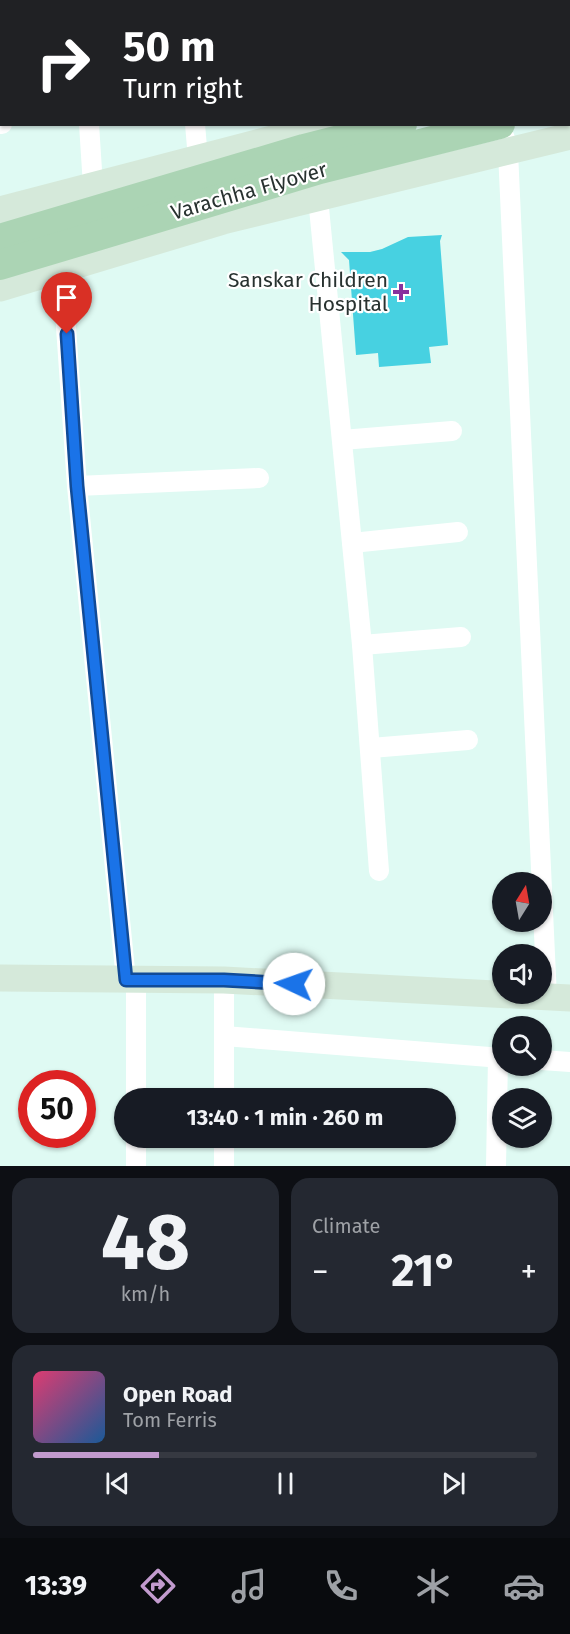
<!DOCTYPE html>
<meta charset="utf-8">
<style>
body{margin:0;font-family:"Fira Sans",sans-serif;background:#242831;color:#f1f3f6;height:100vh;display:flex;flex-direction:column;font-size:22px;white-space:nowrap}
*{box-sizing:border-box;margin:0}
p{font-size:20px;color:#9ea1a6}
.icon{flex:none;width:33px;height:33px;fill:none;stroke:currentColor;stroke-width:2;stroke-linecap:round;stroke-linejoin:round}
.map{position:relative;height:1166px;overflow:hidden}
.details{display:flex;flex-direction:column;gap:12px;padding:12px;background:#0d0f14;flex:1}
.details>*{flex:none}
.top-card{position:absolute;left:0px;top:0px;width:570px;height:126px;box-shadow:0 2px 4px #0004;background:#202124;color:#fff;overflow:hidden}
.needle{width:39px;rotate:11deg}
.controls{position:absolute;left:492px;top:872px;display:grid;gap:12px}
.controls a{display:grid;place-items:center;width:60px;height:60px;border-radius:50%;background:#171b24;box-shadow:0 2px 4px #0004;font-size:30px}
.speed{position:absolute;left:18px;top:1070px;display:flex;gap:12px;font-size:30px;font-weight:700;text-align:center}
.speed>*{display:grid;place-content:center;width:78px;height:78px;border-radius:50%;background:#171b24;box-shadow:0 2px 4px #0004;line-height:1}
.speed .limit{border:9px solid #d22;background:#fff;color:#111}
.pin{position:absolute;display:grid;place-items:center;width:51px;height:51px;color:#fff;margin:-62px -26px;border-radius:50% 50% 50% 0;rotate:-45deg;box-shadow:0 0 6px #0007}
.pin .icon{rotate:45deg}
.me{position:absolute;width:66px;margin:-33px;rotate:273deg;stroke-linejoin:round;filter:drop-shadow(0 0 4px #0008)}
.turn{display:flex;align-items:center;gap:21px;height:126px;padding:0 24px;font-size:27px}
.turn .icon{width:78px;height:78px;stroke-width:2.5}
.turn b{display:block;font-size:42px;line-height:51px}
.big{font-size:45px;font-weight:700;line-height:1.1}
.details .card{flex:1;display:flex;flex-direction:column;justify-content:center;gap:9px;min-width:0;padding:0 21px;border-radius:18px;background:#242831}
.details .dial{align-items:center;gap:0}
.dial b{font-size:78px;line-height:1}
.song{display:flex;align-items:center;gap:18px}
.cover{width:72px;height:72px;border-radius:9px;background:linear-gradient(135deg,hsl(340 70% 55%),hsl(210 70% 35%))}
.played{height:6px;border-radius:3px;background:linear-gradient(90deg,#c29bce 25%,#363941 25%)}
.keys{display:flex;justify-content:space-around;direction:ltr}
.heat{display:flex;justify-content:space-between;align-items:center;font-size:33px;direction:ltr}
.details .tiles{flex:1;display:grid;gap:12px;grid-template-columns:1fr 1fr}
.card:last-child{grid-column:span 2}
.trip{position:absolute;left:114px;top:1088px;width:342px;height:60px;border-radius:30px;background:#171b24;box-shadow:0 2px 4px #0004;font-weight:700;line-height:60px;text-align:center}
.tab-bar{display:flex;height:96px;justify-content:space-around;align-items:center;background:#090b0e;color:#9ea1a6}
.tab-bar .icon{width:42px;height:42px}
.tab-bar .active{color:#c29bce}
.tab-bar b{font-size:27px;color:#f1f3f6}
.map>svg:first-child{display:block}
.building{fill:#47d1e1}
.lines{fill:none;stroke-linecap:round;stroke-linejoin:round}
.street{stroke:#fff;stroke-width:20}
.secondary{stroke:#d5e9da;stroke-width:27}
.primary{stroke:#abd4b4;stroke-width:30}
.route-casing{stroke:#114b97;stroke-width:15}
.route{stroke:#1a73e8;stroke-width:10}
.poi-dot{fill:#88309d;stroke:#fff;stroke-width:2}
.labels{text-anchor:middle;stroke-width:4.5;stroke-linejoin:round;paint-order:stroke}
.street-label{font-size:21px;fill:#283230;stroke:#fff}
.poi-label{font-size:21px;fill:#283230;stroke:#fff;text-anchor:end}
</style>
<div class="map">
<svg width="570" height="1166" viewBox="0 0 570 1166">
<rect width="100%" height="100%" fill="#dffaf3"/>
<!-- building -->
<path class="building" d="M442,235L440,241L448,345L429,347L431,363L379,367L378,353L356,355L349,260L341,252H370L382,249L408,237Z"/>
<g class="lines">
<!-- street -->
<g class="street">
<path d="M81,0V2"/>
<path d="M184,0V2"/>
<path d="M302,0V2"/>
<path d="M372,0V2"/>
<path d="M489,0V2"/>
<path d="M569,0L570,26"/>
<path d="M0,124H2"/>
<path d="M89,124L93,186"/>
<path d="M195,124L198,159"/>
<path d="M505,138L508,152L547,998"/>
<path d="M318,198L362,645L379,871"/>
<path d="M62,269L77,486L126,980"/>
<path d="M342,440L452,431"/>
<path d="M77,486L259,478"/>
<path d="M352,543L458,532"/>
<path d="M362,645L461,637"/>
<path d="M371,748L468,740"/>
<path d="M136,980V1098"/>
<path d="M224,1036L502,1058"/>
<path d="M542,1060L570,1062"/>
<path d="M224,1098V980"/>
<path d="M136,1137V1166"/>
<path d="M224,1166V1137"/>
<path d="M496,1166L498,1058"/>
</g>
<!-- secondary -->
<g class="secondary">
<path d="M568,60H570"/>
<path d="M0,210L329,124"/>
<path d="M0,288L223,221L570,136"/>
<path d="M0,978L224,980L570,998"/>
</g>
<!-- primary -->
<g class="primary">
<path d="M568,83H570"/>
<path d="M568,108L570,107"/>
<path d="M0,239L304,149L402,124"/>
<path d="M0,265L320,169L500,124"/>
</g>
</g>
<g class="lines">
<defs>
<path id="route" d="M67,334L77,486L126,980H224L294,984"/>
</defs>
<!-- route casing -->
<use href="#route" class="route-casing"/>
<!-- route -->
<use href="#route" class="route"/>
</g>
<!-- markers -->
<path class="poi-dot" d="M398 283h6v6h6v6h-6v6h-6v-6h-6v-6h6z"/>
<g class="labels">
<!-- street labels -->
<g class="street-label">
<text transform="translate(249 191) rotate(-16)" y="7">Varachha Flyover</text>
</g>
<!-- poi labels -->
<g class="poi-label">
<text x="388" y="287">Sanskar Children<tspan x="388" dy="24">Hospital</tspan></text>
</g>
</g>
</svg>
<div class="controls">
<a><svg class="needle" viewBox="-14 -14 28 28"><path d="M0-13l5 13h-10z" fill="#e53935"/><path d="M0 13l5-13h-10z" fill="#9ea1a6"/></svg></a>
<a><svg class="icon" aria-label="sound" viewBox="0 0 24 24"><path d="M4 9h4l5-4v14l-5-4H4zM17 9q2 3 0 6"/></svg></a>
<a><svg class="icon" aria-label="search" viewBox="0 0 24 24"><circle cx="10" cy="10" r="6"/><path d="M15 15l6 6"/></svg></a>
<a><svg class="icon" aria-label="layers" viewBox="0 0 24 24"><path d="M12 4l9 5-9 5-9-5zM3 14l9 5 9-5"/></svg></a>
</div>
<div class="speed"><div class="limit">50</div></div>
<div class="pin" style="left:67px;top:334px;background:#d93025"><svg class="icon" aria-label="arrive" viewBox="0 0 24 24"><path d="M6 21V4h12l-3 4 3 4H6"/></svg></div>
<svg class="me" style="left:294px;top:984px" viewBox="-20 -20 40 40"><circle r="19" fill="#fff"/><path d="M0-13L10 11 0 6-10 11z" fill="#1a73e8"/></svg>
<div class="trip">13:40 · 1 min · 260 m</div>
<div class="top-card">
<div class="turn"><svg class="icon" aria-label="right" viewBox="0 0 24 24"><path d="M7 20v-9h11M14 6l5 5-5 5"/></svg><div><b>50 m</b>Turn right</div></div>
</div>
</div>
<section class="details">
<div class="tiles">
<div class="card dial"><b>48</b><p>km/h</p></div>
<div class="card"><p>Climate</p>
<div class="heat"><a>−</a><b class="big">21°</b><a>+</a></div>
</div>
<div class="card">
<div class="song"><i class="cover"></i><div><b>Open Road</b><p>Tom Ferris</p></div></div>
<div class="played"></div>
<div class="keys"><svg class="icon" aria-label="previous" viewBox="0 0 24 24"><path d="M18 5L8 12l10 7zM5 5v14"/></svg><svg class="icon" aria-label="pause" viewBox="0 0 24 24"><path d="M8 5v14M16 5v14"/></svg><svg class="icon" aria-label="next" viewBox="0 0 24 24"><path d="M6 5l10 7-10 7zM19 5v14"/></svg></div>
</div>
</div>
</section>
<nav class="tab-bar">
<b>13:39</b>
<svg class="icon active" aria-label="directions" viewBox="0 0 24 24"><path d="M12 3l9 9-9 9-9-9zM9 14v-3h6M13 9l2 2-2 2"/></svg>
<svg class="icon" aria-label="music" viewBox="0 0 24 24"><path d="M9 18V5l10-2v13"/><circle cx="6" cy="18" r="3"/><circle cx="16" cy="16" r="3"/></svg>
<svg class="icon" aria-label="phone" viewBox="0 0 24 24"><path d="M5 4h4l2 5-3 2q2 4 5 5l2-3 5 2v4C11 20 4 13 5 4z"/></svg>
<svg class="icon" aria-label="climate" viewBox="0 0 24 24"><path d="M12 3v18M4 7l16 10M4 17L20 7"/></svg>
<svg class="icon" aria-label="car" viewBox="0 0 24 24"><path d="M5 17H2v-5l4-1 3-4h7l3 4 3 1v5h-3M9 17h6M6 11h13"/><circle cx="7" cy="17" r="2"/><circle cx="17" cy="17" r="2"/></svg>
</nav>
